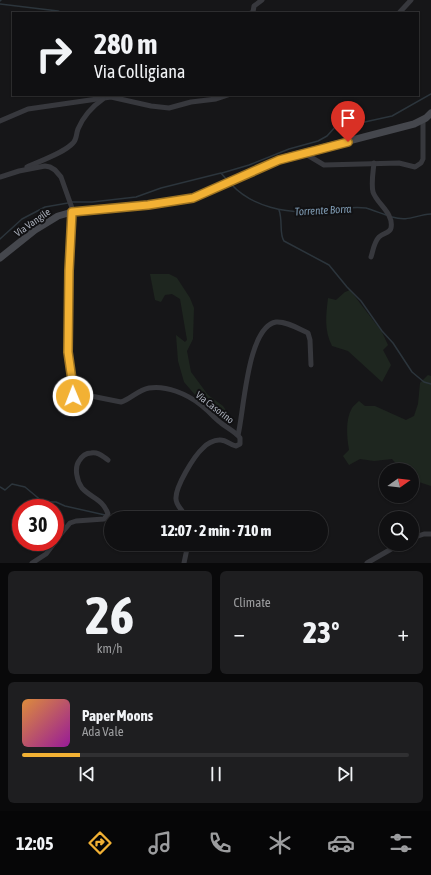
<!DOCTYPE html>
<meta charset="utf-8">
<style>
body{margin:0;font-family:"Asap Condensed",sans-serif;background:#1e1e20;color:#f1f3f6;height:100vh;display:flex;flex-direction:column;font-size:15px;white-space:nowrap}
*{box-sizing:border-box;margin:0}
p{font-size:13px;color:#9c9d9f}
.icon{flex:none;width:22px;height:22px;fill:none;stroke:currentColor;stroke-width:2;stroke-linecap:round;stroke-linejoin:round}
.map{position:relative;height:563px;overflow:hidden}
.drawer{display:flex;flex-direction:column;gap:8px;padding:8px;background:#09090a;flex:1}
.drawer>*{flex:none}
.banner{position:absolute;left:12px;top:12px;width:407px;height:84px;border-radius:0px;box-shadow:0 1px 3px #0004,0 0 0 1px #303032;background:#101012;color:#f1f3f6;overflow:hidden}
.needle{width:26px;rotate:76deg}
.controls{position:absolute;left:379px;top:463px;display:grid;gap:8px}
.controls a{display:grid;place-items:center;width:40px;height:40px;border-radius:50%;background:#101012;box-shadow:0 1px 3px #0004,0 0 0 1px #303032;font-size:20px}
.speed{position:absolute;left:12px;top:499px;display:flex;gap:8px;font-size:20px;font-weight:700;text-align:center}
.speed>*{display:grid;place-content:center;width:52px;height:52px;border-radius:50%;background:#101012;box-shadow:0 1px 3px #0004,0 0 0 1px #303032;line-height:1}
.speed .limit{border:6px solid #d22;background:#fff;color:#111}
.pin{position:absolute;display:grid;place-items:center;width:34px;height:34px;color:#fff;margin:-41px -17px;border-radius:50% 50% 50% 0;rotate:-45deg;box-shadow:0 0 4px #0007}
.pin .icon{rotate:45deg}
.me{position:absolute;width:44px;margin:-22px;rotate:359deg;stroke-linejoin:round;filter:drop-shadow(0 0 3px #0008)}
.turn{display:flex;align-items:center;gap:14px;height:84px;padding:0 16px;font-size:18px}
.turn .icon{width:52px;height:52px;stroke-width:2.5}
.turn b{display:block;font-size:28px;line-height:34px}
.big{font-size:30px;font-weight:800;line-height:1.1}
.drawer .widget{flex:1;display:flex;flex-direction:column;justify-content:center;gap:6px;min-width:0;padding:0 14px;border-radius:6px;background:#1e1e20}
.drawer .dial{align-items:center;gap:0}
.dial b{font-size:52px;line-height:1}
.song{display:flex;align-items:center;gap:12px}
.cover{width:48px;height:48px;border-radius:6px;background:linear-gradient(135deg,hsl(30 70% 55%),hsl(300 70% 35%))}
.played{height:4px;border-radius:2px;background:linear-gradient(90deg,#f2b134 15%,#303032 15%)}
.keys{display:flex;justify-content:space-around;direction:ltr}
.heat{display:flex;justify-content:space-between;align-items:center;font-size:22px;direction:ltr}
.drawer .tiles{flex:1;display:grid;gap:8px;grid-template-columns:1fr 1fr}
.widget:last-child{grid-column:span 2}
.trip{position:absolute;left:104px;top:511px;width:224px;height:40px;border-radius:20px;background:#101012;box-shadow:0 1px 3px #0004,0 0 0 1px #303032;font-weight:800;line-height:40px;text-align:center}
.tabs{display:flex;height:64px;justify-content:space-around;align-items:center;background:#060607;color:#9c9d9f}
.tabs .icon{width:28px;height:28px}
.tabs .on{color:#f2b134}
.tabs b{font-size:18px;color:#f1f3f6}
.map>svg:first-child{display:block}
.green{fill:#1e261f}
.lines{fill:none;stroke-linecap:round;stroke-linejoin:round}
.stream{stroke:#2c353c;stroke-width:1.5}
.street{stroke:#37383d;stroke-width:5}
.secondary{stroke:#45474d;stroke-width:7}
.route-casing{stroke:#9d7322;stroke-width:10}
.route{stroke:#f2b134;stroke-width:7}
.labels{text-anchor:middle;stroke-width:4;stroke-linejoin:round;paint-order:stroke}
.street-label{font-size:10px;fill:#a8adb8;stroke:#111113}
.water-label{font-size:11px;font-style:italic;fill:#7f9bb3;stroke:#111113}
</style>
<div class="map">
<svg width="431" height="563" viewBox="0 0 431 563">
<rect width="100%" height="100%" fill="#161618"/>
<!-- green -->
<g class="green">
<path d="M150,274H169L177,278L190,298L194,308L193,339L187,351L191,372L208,395L223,406L231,418L230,422L220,418L196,396L184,382L178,361L176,335L185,342L187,340L180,299L172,294L165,295L161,302L155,300Z"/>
<path d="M350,290L382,332L388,345L383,350L391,365L382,382L348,351L332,346C324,330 326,315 328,298L336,300L345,292Z"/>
<path d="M428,375L431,376V486L413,480L412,470H402L392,459L374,461L360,459L349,465L343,456L349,450C347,437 345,420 352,408C354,405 357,403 359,401L365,406H375L406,420L414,416L418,404L420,383Z"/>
</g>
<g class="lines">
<!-- stream -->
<g class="stream">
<path d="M0,1L1,0"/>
<path d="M0,4L58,11L62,13"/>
<path d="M222,173L249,165L289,149L318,141L327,136L337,125L341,123H360L392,116L431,94"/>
<path d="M231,184C252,207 287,214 316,211C333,210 349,206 366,208C373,210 380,213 386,215"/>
<path d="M72,202H92L136,197L161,188L221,173L227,180"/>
<path d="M279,210C283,221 279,234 284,241L329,265L347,287L361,301L382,331L393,343L412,372L424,382L431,384"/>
<path d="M392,217C409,222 415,215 431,214"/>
<path d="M0,239L22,219L45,207L68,203"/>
<path d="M0,487L5,490L12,484L25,487L43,502H56L65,506L105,515"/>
</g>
<!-- street -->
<g class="street">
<path d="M251,13L253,12L254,6L262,0"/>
<path d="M399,13L411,0"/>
<path d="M0,121L28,109L111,97L151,106L169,108L191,102L216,99L228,95"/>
<path d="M304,153L324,165L399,163L415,167L421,163L423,159V119"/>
<path d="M27,167C40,161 64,153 73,143C77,139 76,134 78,129C83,117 93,106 103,99"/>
<path d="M0,177L19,171L45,166L50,167L55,170L61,177L72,208L68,352L72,378L70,392L71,395L76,397L86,395L121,402C131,399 138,390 149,388C166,385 187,394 201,405C208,410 214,418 221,423C227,428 236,432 240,438V444L236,446C230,445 226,439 219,440C214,440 206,444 203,448C194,456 175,487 176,499C176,506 184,511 186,518"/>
<path d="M371,257C373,251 374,242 379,237C383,233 390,233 391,228C394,213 377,204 373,192C371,183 373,173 374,163"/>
<path d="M238,435C244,412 247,327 276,322C286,321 299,329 308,333L310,340L311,365"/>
<path d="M412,538L424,534H431"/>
<path d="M55,541L70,523L76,521L104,519L108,514C103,499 91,498 82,488C77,481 74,468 79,461C82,456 85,453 91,453C99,452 102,456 108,460"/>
<path d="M32,563L46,554L55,542"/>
<path d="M184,563L188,544"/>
<path d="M367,563L400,544"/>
</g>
<!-- secondary -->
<path class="secondary" d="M0,258L35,230L58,216L72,212L147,205L193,198L283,158L414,124L426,118L431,113"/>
</g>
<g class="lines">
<defs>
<path id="route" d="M73,396L70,392L72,380L68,352L69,271L72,212L148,205L193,198L279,160L348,142"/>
</defs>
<!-- route casing -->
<use href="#route" class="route-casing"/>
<!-- route -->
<use href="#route" class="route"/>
</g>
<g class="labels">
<!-- street labels -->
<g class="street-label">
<text transform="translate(32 222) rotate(-35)" y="4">Via Vangile</text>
<text transform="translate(215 407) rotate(38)" y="4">Via Casorino</text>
</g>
<!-- water labels -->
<g class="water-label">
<text transform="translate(323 210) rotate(-3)" y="4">Torrente Borra</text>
</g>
</g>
</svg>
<div class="controls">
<a><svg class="needle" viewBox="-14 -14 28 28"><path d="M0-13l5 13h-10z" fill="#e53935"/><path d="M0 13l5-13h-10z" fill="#9c9d9f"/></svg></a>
<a><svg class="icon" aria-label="search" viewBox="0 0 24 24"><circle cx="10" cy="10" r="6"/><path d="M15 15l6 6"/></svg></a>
</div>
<div class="speed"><div class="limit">30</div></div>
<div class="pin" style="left:348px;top:142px;background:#d93025"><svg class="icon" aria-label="arrive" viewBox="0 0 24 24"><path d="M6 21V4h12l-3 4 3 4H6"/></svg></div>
<svg class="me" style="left:73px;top:396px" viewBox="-20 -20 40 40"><circle r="17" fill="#f2b134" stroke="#fff" stroke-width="3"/><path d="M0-11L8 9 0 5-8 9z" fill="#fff"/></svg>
<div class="trip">12:07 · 2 min · 710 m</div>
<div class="banner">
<div class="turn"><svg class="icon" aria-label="right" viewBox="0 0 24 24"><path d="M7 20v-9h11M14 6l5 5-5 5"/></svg><div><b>280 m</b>Via Colligiana</div></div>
</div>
</div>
<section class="drawer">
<div class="tiles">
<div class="widget dial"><b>26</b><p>km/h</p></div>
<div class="widget"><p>Climate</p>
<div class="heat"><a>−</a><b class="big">23°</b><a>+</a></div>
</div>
<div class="widget">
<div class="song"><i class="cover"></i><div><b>Paper Moons</b><p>Ada Vale</p></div></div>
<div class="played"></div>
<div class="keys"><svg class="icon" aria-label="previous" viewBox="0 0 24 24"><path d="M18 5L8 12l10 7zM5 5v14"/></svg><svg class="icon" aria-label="pause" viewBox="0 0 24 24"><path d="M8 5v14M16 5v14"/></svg><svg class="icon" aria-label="next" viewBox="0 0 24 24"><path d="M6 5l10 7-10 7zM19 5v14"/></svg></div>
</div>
</div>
</section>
<nav class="tabs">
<b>12:05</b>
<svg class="icon on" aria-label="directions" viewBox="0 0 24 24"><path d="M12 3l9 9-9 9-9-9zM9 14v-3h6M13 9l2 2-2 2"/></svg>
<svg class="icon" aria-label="music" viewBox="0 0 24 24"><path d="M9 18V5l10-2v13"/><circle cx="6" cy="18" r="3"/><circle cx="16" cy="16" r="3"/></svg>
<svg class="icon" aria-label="phone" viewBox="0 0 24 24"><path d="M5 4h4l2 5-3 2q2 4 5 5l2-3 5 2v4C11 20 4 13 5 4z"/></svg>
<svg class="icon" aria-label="climate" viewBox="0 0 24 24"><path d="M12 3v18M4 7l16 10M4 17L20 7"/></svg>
<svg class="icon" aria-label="car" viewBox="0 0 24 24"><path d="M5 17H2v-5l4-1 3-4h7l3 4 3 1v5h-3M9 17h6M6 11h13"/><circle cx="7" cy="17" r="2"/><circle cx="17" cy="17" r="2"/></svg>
<svg class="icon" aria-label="filters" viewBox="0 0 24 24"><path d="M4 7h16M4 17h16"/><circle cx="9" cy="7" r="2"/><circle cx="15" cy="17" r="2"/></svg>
</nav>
